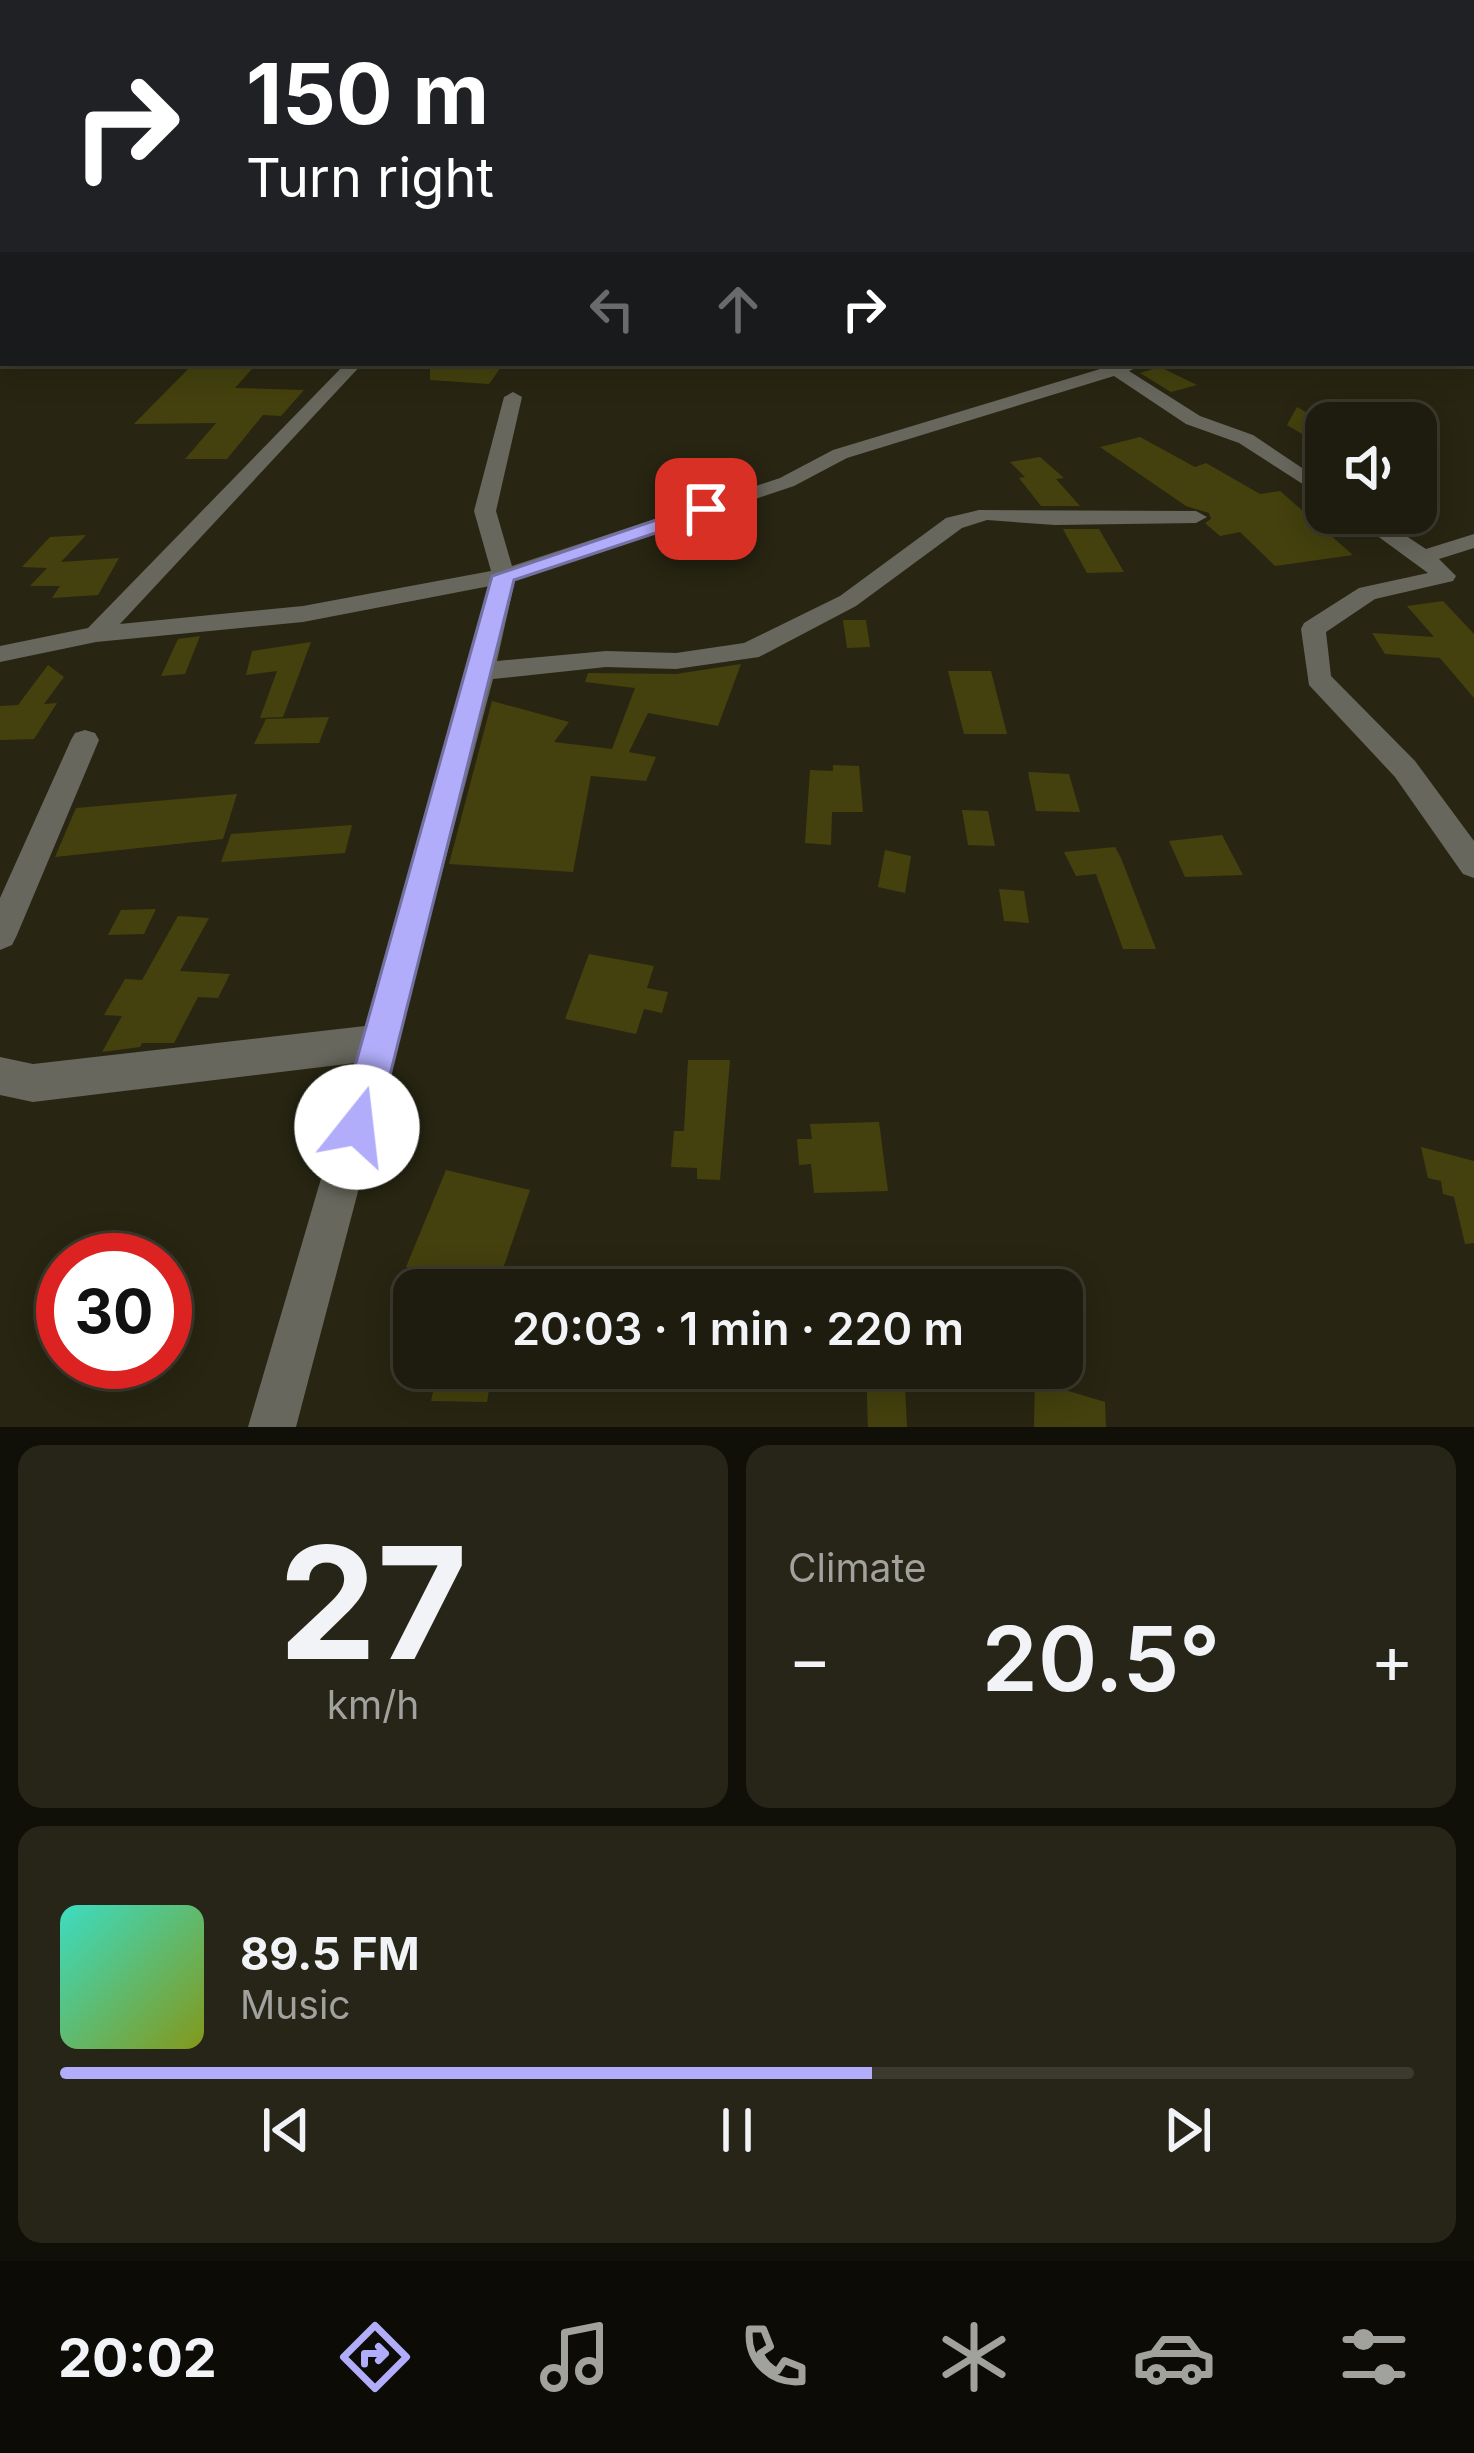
<!DOCTYPE html>
<meta charset="utf-8">
<style>
body{margin:0;font-family:Inter,sans-serif;background:#262517;color:#f1f3f6;height:100vh;display:flex;flex-direction:column;font-size:45px;white-space:nowrap}
*{box-sizing:border-box;margin:0}
p{font-size:39px;color:#a1a19e}
.icon{flex:none;width:66px;height:66px;fill:none;stroke:currentColor;stroke-width:2;stroke-linecap:round;stroke-linejoin:round}
.map{position:relative;height:1427px;overflow:hidden}
.details{display:flex;flex-direction:column;gap:18px;padding:18px;background:#100f08;flex:1}
.details>*{flex:none}
.banner{position:absolute;left:0px;top:0px;width:1476px;height:366px;box-shadow:0 6px 30px #0003,0 0 0 3px #3c3a2e;background:#202124;color:#fff;overflow:hidden}
.fabs{position:absolute;left:1305px;top:402px;display:grid;gap:24px}
.fabs a{display:grid;place-items:center;width:132px;height:132px;border-radius:24px;background:#1e1c0e;box-shadow:0 6px 30px #0003,0 0 0 3px #3c3a2e;font-size:60px}
.speed{position:absolute;left:36px;top:1233px;display:flex;gap:24px;font-size:60px;font-weight:700;text-align:center}
.speed>*{display:grid;place-content:center;width:156px;height:156px;border-radius:50%;background:#1e1c0e;box-shadow:0 6px 30px #0003,0 0 0 3px #3c3a2e;line-height:1}
.speed .limit{border:18px solid #d22;background:#fff;color:#111}
.pin{position:absolute;display:grid;place-items:center;width:102px;height:102px;color:#fff;margin:-51px;border-radius:24px;box-shadow:0 6px 18px #0006}
.me{position:absolute;width:132px;margin:-66px;rotate:16deg;stroke-linejoin:round;filter:drop-shadow(0 0 9px #0008)}
.turn{display:flex;align-items:center;gap:42px;height:252px;padding:0 48px;font-size:54px}
.turn .icon{width:156px;height:156px;stroke-width:2.5}
.turn b{display:block;font-size:84px;line-height:102px}
.lanes{display:flex;align-items:center;height:114px;padding:0 48px;background:#0003;justify-content:center;gap:60px;direction:ltr}
.lanes .off{opacity:.35}
.big{font-size:90px;font-weight:600;line-height:1.1}
.details .tile{flex:1;display:flex;flex-direction:column;justify-content:center;gap:18px;min-width:0;padding:0 42px;border-radius:24px;background:#262517}
.details .dial{align-items:center;gap:0}
.dial b{font-size:156px;line-height:1}
.song{display:flex;align-items:center;gap:36px}
.cover{width:144px;height:144px;border-radius:18px;background:linear-gradient(135deg,hsl(170 70% 55%),hsl(70 70% 35%))}
.played{height:12px;border-radius:6px;background:linear-gradient(90deg,#b1adfa 60%,#3c3a2e 60%)}
.keys{display:flex;justify-content:space-around;direction:ltr}
.heat{display:flex;justify-content:space-between;align-items:center;font-size:66px;direction:ltr}
.details .tiles{flex:1;display:grid;gap:18px;grid-template-columns:1fr 1fr}
.tile:last-child{grid-column:span 2}
.trip{position:absolute;left:393px;top:1269px;width:690px;height:120px;border-radius:24px;background:#1e1c0e;box-shadow:0 6px 30px #0003,0 0 0 3px #3c3a2e;font-weight:600;line-height:120px;text-align:center}
.dock{display:flex;height:192px;justify-content:space-around;align-items:center;background:#0c0b06;color:#a1a19e}
.dock .icon{width:84px;height:84px}
.dock .on{color:#b1adfa}
.dock b{font-size:54px;color:#f1f3f6}
.map>svg:first-child{display:block}
.building{fill:#44410e}
.lines{fill:none;stroke-linecap:round;stroke-linejoin:round}
.minor{fill:#67675d;fill-rule:evenodd}
.route{fill:#b1adfa;stroke:#7370a2;stroke-width:3}
</style>
<div class="map">
<svg width="1474" height="1427" viewBox="0 0 1474 1427">
<rect width="100%" height="100%" fill="#282612"/>
<!-- building -->
<g class="building">
<path d="M430,363H504L489,384L430,380Z"/>
<path d="M1160,367L1197,385L1171,392L1140,373Z"/>
<path d="M189,368L252,369L235,388L304,390L281,416L263,415L227,459H185L216,423L134,424Z"/>
<path d="M1297,407L1326,424V448L1287,425Z"/>
<path d="M1140,437L1195,467L1206,463L1260,494L1280,491L1353,555L1275,566L1240,532L1220,536L1205,523L1211,519L1209,513L1186,506L1100,447Z"/>
<path d="M1040,457L1064,478L1056,479L1080,506H1041L1019,478L1025,477L1010,462Z"/>
<path d="M1063,529H1099L1124,572L1087,573Z"/>
<path d="M86,535L61,562L119,558L98,595L52,598L60,586H30L47,568L22,567L50,537Z"/>
<path d="M1443,601L1474,634V698L1440,658L1385,654L1372,633L1434,637L1407,606Z"/>
<path d="M843,620H866L870,647L847,648Z"/>
<path d="M200,636L185,674L161,676L178,639Z"/>
<path d="M311,642L283,717L260,718L277,671L246,675L252,651Z"/>
<path d="M741,664L718,726L648,713L629,752L656,757L646,781L591,776L573,872L449,864L492,701L569,722L554,742L612,749L635,688L585,682L588,673L676,674Z"/>
<path d="M48,665L64,677L44,704L57,703L34,739L0,740V706L18,705Z"/>
<path d="M948,671H991L1007,734H964Z"/>
<path d="M329,717L319,743L254,744L266,719Z"/>
<path d="M833,765L859,766L863,812H832L831,845L805,843L810,770L833,771Z"/>
<path d="M1028,772L1069,774L1080,812L1036,811Z"/>
<path d="M237,794L223,839L55,857L76,808Z"/>
<path d="M962,810L988,811L995,846L968,845Z"/>
<path d="M352,825L345,853L221,862L231,834Z"/>
<path d="M1222,835L1243,875L1185,877L1169,841Z"/>
<path d="M1115,847L1121,858L1156,949H1123L1096,874L1076,876L1064,852Z"/>
<path d="M885,850L911,856L905,893L878,887Z"/>
<path d="M999,889L1024,891L1029,923L1004,921Z"/>
<path d="M156,909L144,934L108,935L121,910Z"/>
<path d="M178,916L209,918L180,971L230,974L218,998L198,997L174,1043H142L140,1047L102,1052L122,1016L104,1015L125,979L142,980Z"/>
<path d="M589,954L654,966L647,988L668,992L662,1013L644,1009L636,1034L565,1019Z"/>
<path d="M688,1060H730L720,1180L697,1179V1168L671,1167L674,1131H684Z"/>
<path d="M879,1122L888,1191L814,1193L811,1164L799,1165L797,1139H812L810,1124Z"/>
<path d="M1421,1147L1474,1161V1243L1465,1244L1454,1197L1443,1194L1441,1181L1428,1178Z"/>
<path d="M446,1170L530,1190L496,1289L406,1267Z"/>
<path d="M438,1368H493L487,1402L431,1401Z"/>
<path d="M866,1368H904L907,1427H868Z"/>
<path d="M1035,1381L1105,1402L1106,1427H1034Z"/>
</g>
<g class="lines">
<!-- minor -->
<g class="minor">
<path d="M1474,352V363H1473V352Z"/>
<path d="M346,363H363L120,624L303,606L491,571L474,511L504,397L513,392L522,397L496,511L512,566L780,478L833,450L1120,363H1146L1129,371L1200,416L1253,435L1326,484V499L1239,443L1186,424L1114,376L847,458L794,486L515,580L497,661L606,651L676,653L744,643L840,596L946,518L979,510L1196,511L1207,517L1196,523L1055,525L987,520L962,528L856,606L759,657L676,669L606,667L493,679L296,1427H248L355,1063L33,1102L0,1095V1057L33,1064L365,1026L490,586L303,622L96,642L0,662V646L88,628Z"/>
<path d="M1346,513H1371L1426,549L1474,534V548L1439,559L1456,576L1453,581L1375,599L1326,632L1331,676L1415,761L1474,841V878L1463,874L1395,777L1309,685L1301,629L1304,623L1359,588L1428,573Z"/>
<path d="M85,730L95,733L99,740L17,935L12,945L0,950V898L71,740L75,733Z"/>
</g>
</g>
<!-- sky -->
<linearGradient id="sky" x2="0" y2="1"><stop stop-color="#16150a"/><stop offset="0.47" stop-color="#424744"/><stop offset="1" stop-color="#424744" stop-opacity="0"/></linearGradient>
<rect width="1474" height="372" fill="url(#sky)"/>
<!-- route -->
<path class="route" d="M706,503L713,505V514L514,580L377,1127L371,1141L357,1147L343,1141L338,1127L492,576Z"/>
</svg>
<div class="fabs">
<a><svg class="icon" aria-label="sound" viewBox="0 0 24 24"><path d="M4 9h4l5-4v14l-5-4H4zM17 9q2 3 0 6"/></svg></a>
</div>
<div class="speed"><div class="limit">30</div></div>
<div class="pin" style="left:706px;top:509px;background:#d93025"><svg class="icon" aria-label="arrive" viewBox="0 0 24 24"><path d="M6 21V4h12l-3 4 3 4H6"/></svg></div>
<svg class="me" style="left:357px;top:1127px" viewBox="-20 -20 40 40"><circle r="19" fill="#fff"/><path d="M0-13L10 11 0 6-10 11z" fill="#b1adfa"/></svg>
<div class="trip">20:03 · 1 min · 220 m</div>
<div class="banner">
<div class="turn"><svg class="icon" aria-label="right" viewBox="0 0 24 24"><path d="M7 20v-9h11M14 6l5 5-5 5"/></svg><div><b>150 m</b>Turn right</div></div>
<div class="lanes"><svg class="icon off" aria-label="left" viewBox="0 0 24 24"><path d="M17 20v-9H6M10 6l-5 5 5 5"/></svg><svg class="icon off" aria-label="ahead" viewBox="0 0 24 24"><path d="M12 20V5M6 11l6-6 6 6"/></svg><svg class="icon" aria-label="right" viewBox="0 0 24 24"><path d="M7 20v-9h11M14 6l5 5-5 5"/></svg></div>
</div>
</div>
<section class="details">
<div class="tiles">
<div class="tile dial"><b>27</b><p>km/h</p></div>
<div class="tile"><p>Climate</p>
<div class="heat"><a>−</a><b class="big">20.5°</b><a>+</a></div>
</div>
<div class="tile">
<div class="song"><i class="cover"></i><div><b>89.5 FM</b><p>Music</p></div></div>
<div class="played"></div>
<div class="keys"><svg class="icon" aria-label="previous" viewBox="0 0 24 24"><path d="M18 5L8 12l10 7zM5 5v14"/></svg><svg class="icon" aria-label="pause" viewBox="0 0 24 24"><path d="M8 5v14M16 5v14"/></svg><svg class="icon" aria-label="next" viewBox="0 0 24 24"><path d="M6 5l10 7-10 7zM19 5v14"/></svg></div>
</div>
</div>
</section>
<nav class="dock">
<b>20:02</b>
<svg class="icon on" aria-label="directions" viewBox="0 0 24 24"><path d="M12 3l9 9-9 9-9-9zM9 14v-3h6M13 9l2 2-2 2"/></svg>
<svg class="icon" aria-label="music" viewBox="0 0 24 24"><path d="M9 18V5l10-2v13"/><circle cx="6" cy="18" r="3"/><circle cx="16" cy="16" r="3"/></svg>
<svg class="icon" aria-label="phone" viewBox="0 0 24 24"><path d="M5 4h4l2 5-3 2q2 4 5 5l2-3 5 2v4C11 20 4 13 5 4z"/></svg>
<svg class="icon" aria-label="climate" viewBox="0 0 24 24"><path d="M12 3v18M4 7l16 10M4 17L20 7"/></svg>
<svg class="icon" aria-label="car" viewBox="0 0 24 24"><path d="M5 17H2v-5l4-1 3-4h7l3 4 3 1v5h-3M9 17h6M6 11h13"/><circle cx="7" cy="17" r="2"/><circle cx="17" cy="17" r="2"/></svg>
<svg class="icon" aria-label="filters" viewBox="0 0 24 24"><path d="M4 7h16M4 17h16"/><circle cx="9" cy="7" r="2"/><circle cx="15" cy="17" r="2"/></svg>
</nav>
